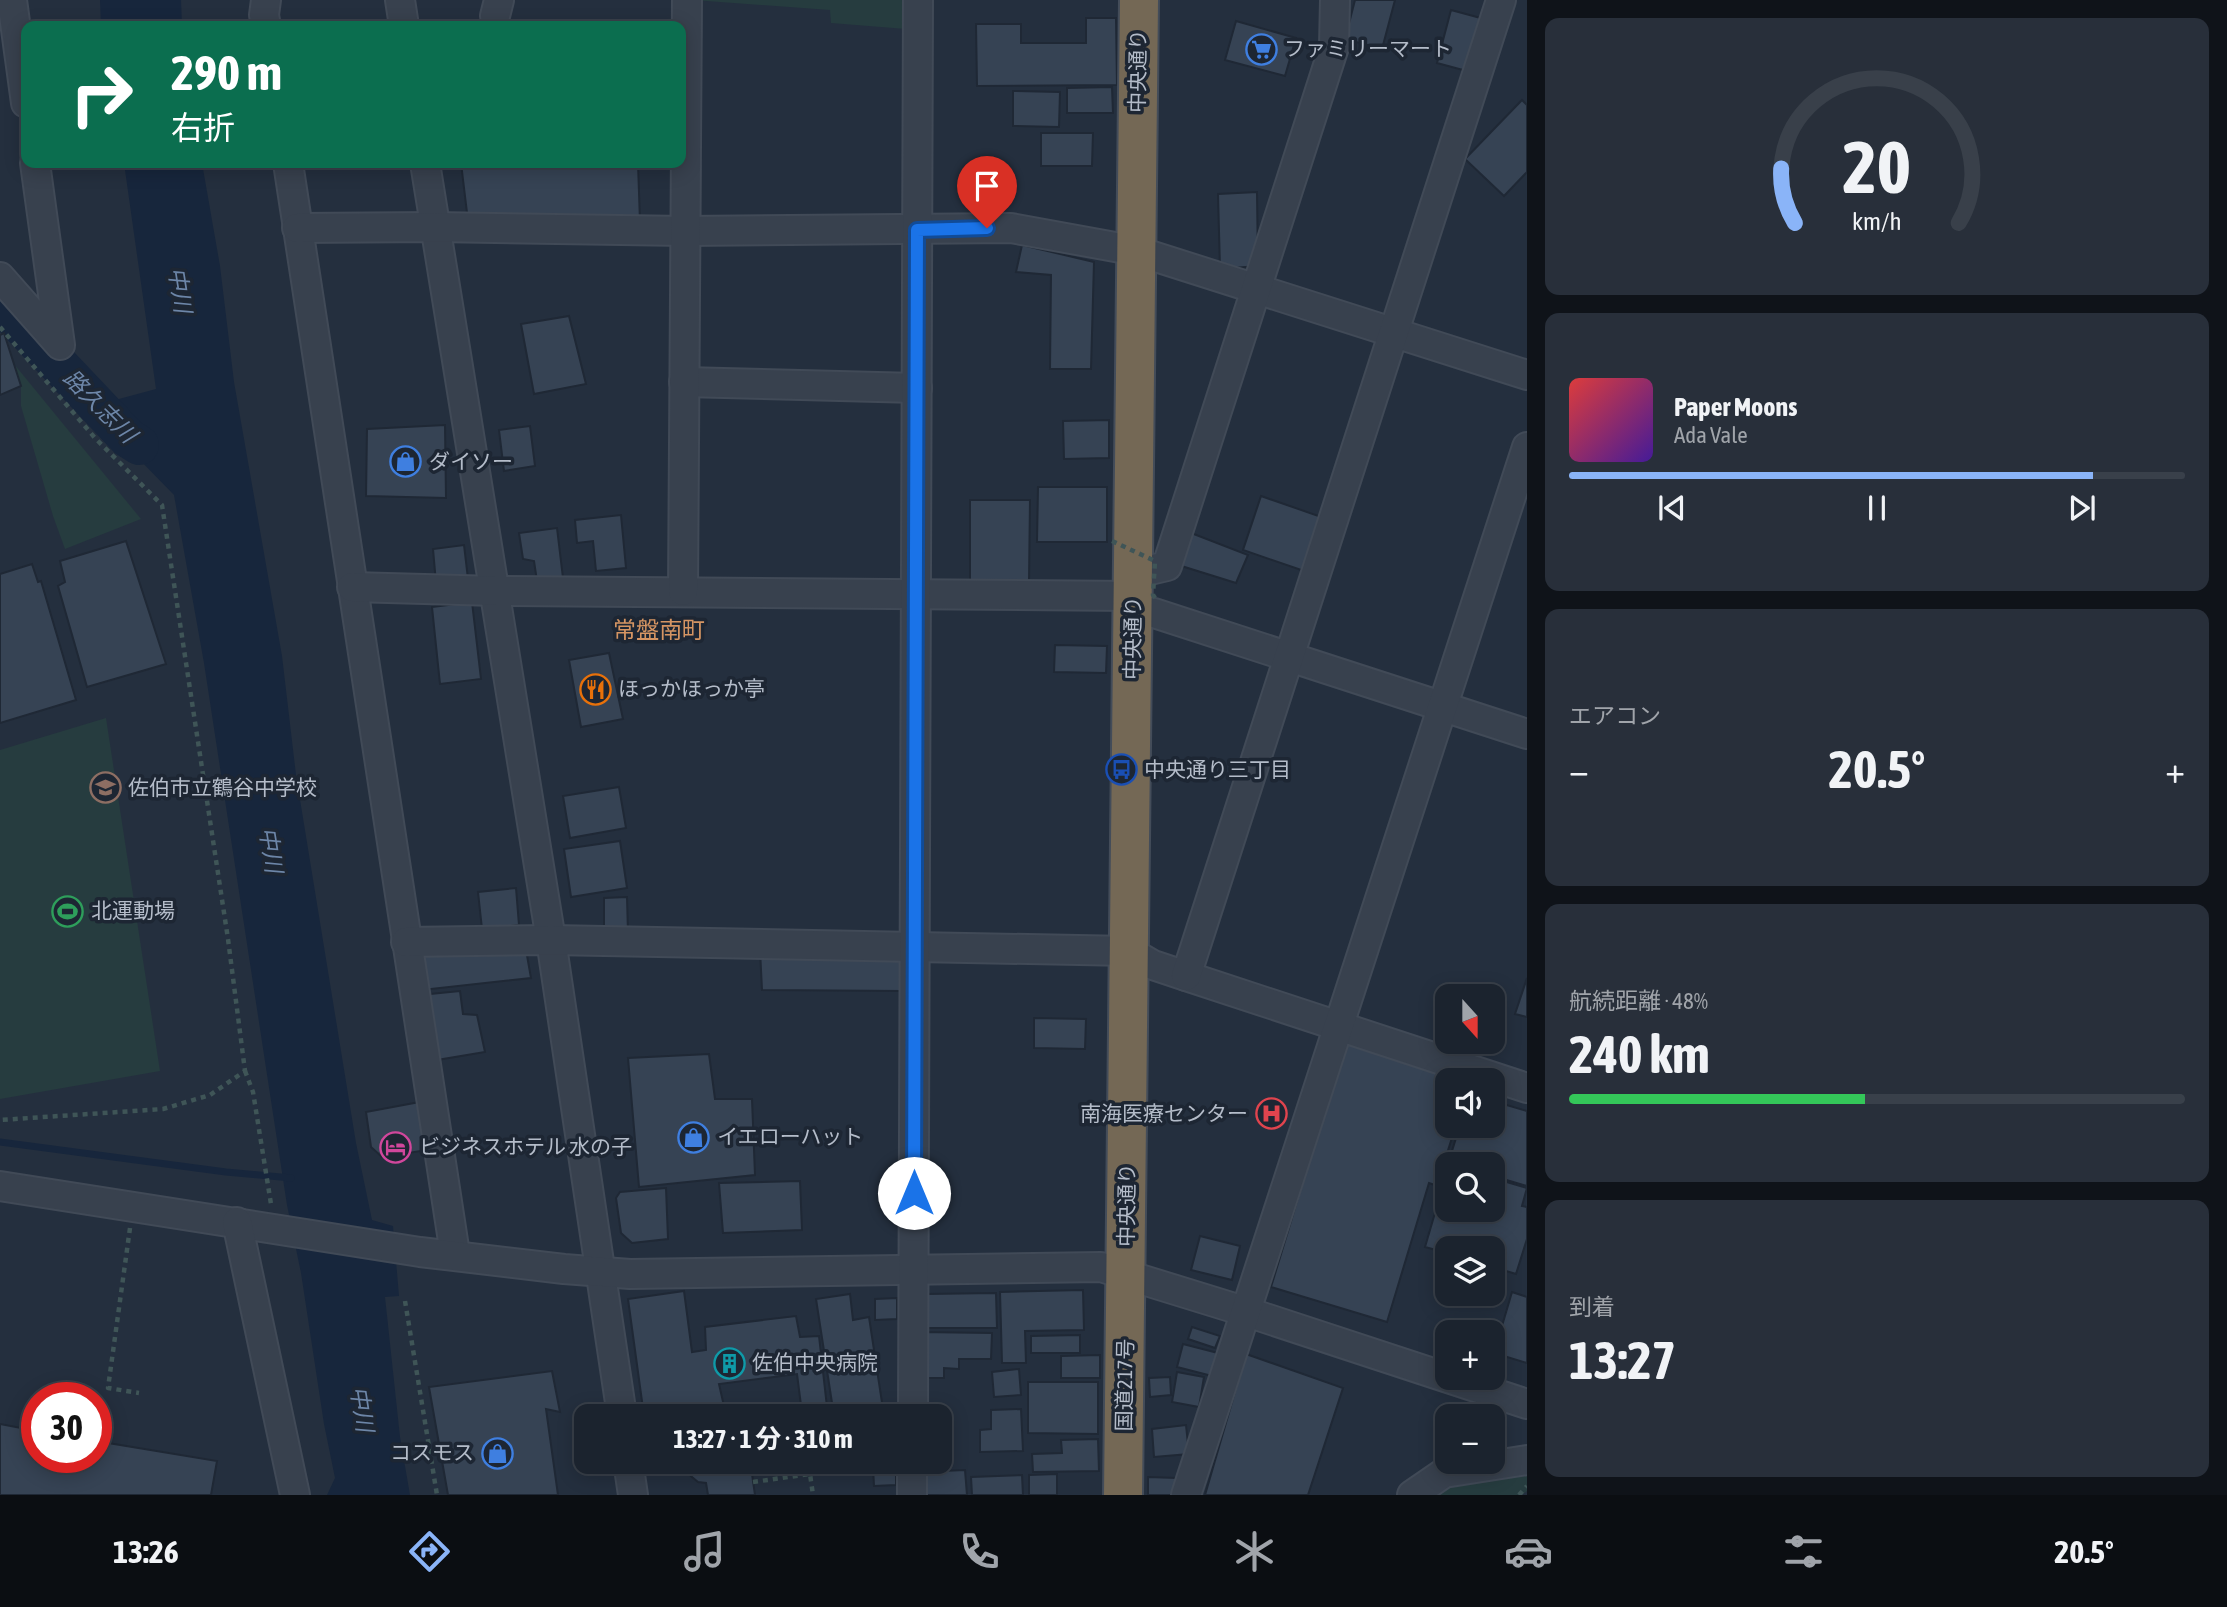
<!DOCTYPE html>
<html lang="ja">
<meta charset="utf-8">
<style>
body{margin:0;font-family:"Asap Condensed","Noto Sans JP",sans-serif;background:#282f3a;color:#f1f3f6;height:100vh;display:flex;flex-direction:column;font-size:26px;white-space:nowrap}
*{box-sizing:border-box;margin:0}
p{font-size:23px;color:#a0a4aa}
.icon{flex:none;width:38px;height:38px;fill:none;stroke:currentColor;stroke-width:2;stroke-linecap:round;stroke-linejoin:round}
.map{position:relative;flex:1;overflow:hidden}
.sheet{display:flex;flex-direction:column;gap:18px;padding:18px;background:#0f1319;width:700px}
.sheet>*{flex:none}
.banner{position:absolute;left:21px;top:21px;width:665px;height:147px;border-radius:14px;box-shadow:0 4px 18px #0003,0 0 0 2px #39404a;background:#0b6e4f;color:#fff;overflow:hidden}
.needle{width:46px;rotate:159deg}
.fabs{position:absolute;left:1435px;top:984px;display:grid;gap:14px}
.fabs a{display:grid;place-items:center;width:70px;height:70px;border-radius:14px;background:#1b232e;box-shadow:0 4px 18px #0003,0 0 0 2px #39404a;font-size:35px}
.speed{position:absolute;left:21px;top:1382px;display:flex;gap:14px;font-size:35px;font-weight:700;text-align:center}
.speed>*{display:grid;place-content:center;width:91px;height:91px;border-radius:50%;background:#1b232e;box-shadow:0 4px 18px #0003,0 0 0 2px #39404a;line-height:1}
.speed .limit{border:10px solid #d22;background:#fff;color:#111}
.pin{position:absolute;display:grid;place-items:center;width:60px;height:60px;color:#fff;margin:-72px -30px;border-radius:50% 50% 50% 0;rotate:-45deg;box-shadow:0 0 7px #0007}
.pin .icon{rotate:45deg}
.me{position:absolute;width:77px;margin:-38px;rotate:0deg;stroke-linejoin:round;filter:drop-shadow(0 0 5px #0008)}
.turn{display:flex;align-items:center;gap:24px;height:147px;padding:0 35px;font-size:32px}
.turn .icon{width:91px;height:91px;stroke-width:2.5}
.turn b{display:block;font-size:49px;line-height:60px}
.big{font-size:52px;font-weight:700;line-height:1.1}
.sheet .tile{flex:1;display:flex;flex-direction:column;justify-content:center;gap:10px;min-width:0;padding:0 24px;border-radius:14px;background:#282f3a}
.sheet .dial{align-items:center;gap:0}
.dial svg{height:182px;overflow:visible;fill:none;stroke:#39404a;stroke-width:7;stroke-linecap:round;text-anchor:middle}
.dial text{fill:#f1f3f6;stroke:none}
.song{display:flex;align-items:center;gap:21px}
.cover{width:84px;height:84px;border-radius:10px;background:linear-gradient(135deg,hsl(0 70% 55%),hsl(260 70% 35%))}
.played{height:7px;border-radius:4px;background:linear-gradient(90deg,#8ab4f8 85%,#39404a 85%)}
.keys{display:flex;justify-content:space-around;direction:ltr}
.heat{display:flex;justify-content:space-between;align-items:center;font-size:38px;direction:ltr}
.charge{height:10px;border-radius:5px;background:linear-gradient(90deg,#34c759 48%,#39404a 0)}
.trip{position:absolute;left:574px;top:1404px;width:378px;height:70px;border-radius:14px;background:#1b232e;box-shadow:0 4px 18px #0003,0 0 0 2px #39404a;font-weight:700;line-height:70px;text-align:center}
.menu{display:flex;height:112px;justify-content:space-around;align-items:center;background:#0b0e12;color:#a0a4aa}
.menu .icon{width:49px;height:49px}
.menu .selected{color:#8ab4f8}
.menu b{font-size:32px;color:#f1f3f6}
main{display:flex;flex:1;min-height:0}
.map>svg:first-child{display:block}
.green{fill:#263c3f}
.water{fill:#17263c}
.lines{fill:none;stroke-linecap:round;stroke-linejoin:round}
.stream{stroke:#17263c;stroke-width:7}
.river{stroke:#17263c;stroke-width:40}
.building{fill:#364354;stroke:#1f2835;stroke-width:2}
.minor-casing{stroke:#414a57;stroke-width:32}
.highway-casing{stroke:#434c59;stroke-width:42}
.path{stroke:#3f5557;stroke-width:4.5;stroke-dasharray:5 5;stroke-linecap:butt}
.minor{stroke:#38414e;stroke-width:28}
.highway{stroke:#746855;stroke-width:38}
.path-bridge{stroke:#3f5557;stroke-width:4.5;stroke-dasharray:5 5;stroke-linecap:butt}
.route-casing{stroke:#114b97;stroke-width:18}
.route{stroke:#1a73e8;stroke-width:12}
.labels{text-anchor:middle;stroke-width:7;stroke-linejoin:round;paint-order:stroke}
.poi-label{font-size:21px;fill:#b4bcc9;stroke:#1d2633;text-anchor:start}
.street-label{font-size:21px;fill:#b4bcc9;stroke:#1d2633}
.water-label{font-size:23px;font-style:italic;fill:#6d86a8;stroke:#1d2633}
.neighbourhood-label{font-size:23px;fill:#d59563;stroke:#1d2633}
</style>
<main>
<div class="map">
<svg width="1527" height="1495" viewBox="0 0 1527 1495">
<rect width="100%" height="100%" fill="#242f3e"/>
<!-- green -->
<g class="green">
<path d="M693,0H906V29L831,23L830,10Z"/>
<path d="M14,364L141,519L65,549L53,516L21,406V386Z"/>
<path d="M106,718L160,1071L0,1099V750Z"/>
<path d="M1527,1475V1491L1522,1495H1431L1444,1484Z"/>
</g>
<!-- water -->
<g class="water">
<path d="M100,0H181L182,26H101Z"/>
<path d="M124,163H202L220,266L234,382L282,656L296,775L356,1143L372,1220L393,1226L399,1296L385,1297L400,1437L410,1495H327L335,1478L324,1424L301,1273L287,1205L204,663L174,495L95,414L104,403L156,389Z"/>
</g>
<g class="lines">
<!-- stream -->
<path class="stream" d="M0,1142L226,1172L291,1178"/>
<!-- river -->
<path class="river" d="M0,303L128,438L139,445"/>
</g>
<!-- building -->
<g class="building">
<path d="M1355,0H1395L1382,49L1345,39Z"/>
<path d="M1451,10L1488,20L1474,73L1437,63Z"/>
<path d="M1086,18H1116L1117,85L977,86L976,24H1021V43H1086Z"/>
<path d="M1236,21L1296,38L1285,76L1225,60Z"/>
<path d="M1112,87L1113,113H1067V88Z"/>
<path d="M1013,91L1060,92L1059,127L1013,126Z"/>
<path d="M1522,100L1527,105V172L1504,196L1465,159Z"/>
<path d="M1041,133H1093L1092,166H1041Z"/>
<path d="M461,163H638L640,222L468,221Z"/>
<path d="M1257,192L1258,266L1220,269L1218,194Z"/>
<path d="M1022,245L1094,262L1091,369H1050L1051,275L1016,272Z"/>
<path d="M569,316L586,384L534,394L521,324Z"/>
<path d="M4,333L21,386L0,395V335Z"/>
<path d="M1109,420V458L1064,459L1063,421Z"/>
<path d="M445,425L446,498L366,496L367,429Z"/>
<path d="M530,426L535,466L504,471L499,430Z"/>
<path d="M1038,487H1107V542H1037Z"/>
<path d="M1261,496L1330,520L1310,573L1243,550Z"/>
<path d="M970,500H1030L1029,582L970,581Z"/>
<path d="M621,515L626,568L596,571L593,541L577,543L575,520Z"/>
<path d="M557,528L563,578L537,581L534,561L523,559L519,533Z"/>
<path d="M1186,531L1248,555L1236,583L1175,564Z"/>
<path d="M126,541L166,664L87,687L58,586L65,582L60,561Z"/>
<path d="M464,545L468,579L436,583L433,549Z"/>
<path d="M32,564L38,582L41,581L76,700L0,723V574Z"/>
<path d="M472,602L481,679L440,684L432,607Z"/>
<path d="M1055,645L1107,646L1106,673L1054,672Z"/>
<path d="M609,653L623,719L581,727L569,660Z"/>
<path d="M619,787L626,828L570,838L563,796Z"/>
<path d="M620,841L627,888L571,897L564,849Z"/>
<path d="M516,888L519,925L482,929L478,892Z"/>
<path d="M627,897L628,933H604V898Z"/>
<path d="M525,944L531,978L422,990L416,951Z"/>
<path d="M760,950L900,955L902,991L762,990Z"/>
<path d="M1527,978V1017L1515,1014Z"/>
<path d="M460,991L463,1014L477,1015L485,1052L431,1061L420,995Z"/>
<path d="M1034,1018L1086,1019L1085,1049L1034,1048Z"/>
<path d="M1346,1040L1469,1080H1447V1125H1456L1444,1163L1447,1164V1189L1429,1183L1387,1322L1271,1287Z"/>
<path d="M709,1054L715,1099H752L755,1175L639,1187L628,1058Z"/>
<path d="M425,1101L434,1149L382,1157L371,1147L366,1112Z"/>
<path d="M1493,1101L1527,1111V1186L1493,1176V1164H1448L1460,1125H1493Z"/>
<path d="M1493,1178L1527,1188L1522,1206L1527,1207V1239L1516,1274L1493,1267V1248H1447V1253L1425,1247L1437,1206L1456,1212L1457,1209H1493Z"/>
<path d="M800,1181L802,1230L723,1233L719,1183Z"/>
<path d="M666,1188L668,1239L632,1243L621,1233L616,1198L620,1192Z"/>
<path d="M1200,1236L1240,1246L1232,1280L1191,1270Z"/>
<path d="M1083,1290L1084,1330L1025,1331L1026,1363H1002L1000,1292Z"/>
<path d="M684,1291L692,1352L706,1350L705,1327L796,1316L800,1337L819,1336L828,1416H786L802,1413L797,1374L719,1384L726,1415L744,1413V1416H644L628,1299Z"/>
<path d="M1512,1292L1527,1297V1363L1494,1353Z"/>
<path d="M996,1293L997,1328H926V1294Z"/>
<path d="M850,1294L853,1320L869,1317L883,1409L834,1416L816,1299Z"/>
<path d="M897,1298V1319L875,1320V1299Z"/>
<path d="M1192,1327L1220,1336L1215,1348L1188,1339Z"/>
<path d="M919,1332L992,1333L991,1359H959V1369L944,1368V1378H927Z"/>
<path d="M1080,1335V1353H1031V1336Z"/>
<path d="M1183,1344L1218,1353L1212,1376L1177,1367Z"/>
<path d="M1246,1354L1343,1388L1308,1495H1205Z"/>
<path d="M1100,1355V1378H1061V1356Z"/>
<path d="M1019,1369L1021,1395L994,1397L992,1372Z"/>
<path d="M552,1371L560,1412L546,1409L558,1495H448L429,1387Z"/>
<path d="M1177,1372L1204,1377L1199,1407L1172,1402Z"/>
<path d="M1170,1377L1171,1395L1150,1397L1149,1378Z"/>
<path d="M1028,1382H1098V1434L1028,1433Z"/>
<path d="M1021,1409L1023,1451L980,1452V1430L991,1429V1410Z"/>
<path d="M1447,1418V1461L1456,1465L1437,1459Z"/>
<path d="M0,1424L37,1431V1458H96V1441L217,1461L211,1495H0Z"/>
<path d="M1186,1425L1189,1454L1154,1457L1152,1429Z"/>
<path d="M1098,1439L1099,1471L1033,1472L1032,1454L1062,1453L1061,1440Z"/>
<path d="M650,1461H833L834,1465L752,1474L755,1495H708L706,1483L698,1482L686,1472L661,1474Z"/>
<path d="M853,1461H886V1463L853,1465Z"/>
<path d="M896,1466V1485L874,1486L873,1467Z"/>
<path d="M965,1470L967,1495H919L918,1472Z"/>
<path d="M1057,1474V1495H1029V1475Z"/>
<path d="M1022,1475L1023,1495H972L971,1477Z"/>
<path d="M1148,1477L1177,1478L1172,1495H1148Z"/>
</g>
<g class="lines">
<defs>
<g id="minor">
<path d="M12,0L26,103"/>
<path d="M400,0L404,26"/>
<path d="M495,16L499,0"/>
<path d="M266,26L264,15L266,0"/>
<path d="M288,163L455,1254"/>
<path d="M425,163L551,940L622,1416"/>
<path d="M297,228L435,227L685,231L1011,228L1137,251L1527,375"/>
<path d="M0,277L60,345L35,163"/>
<path d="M684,382L917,388"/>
<path d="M1133,574L1167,566L1334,47L1335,0"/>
<path d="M352,587L496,591L1133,596"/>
<path d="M683,591L687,0"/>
<path d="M1133,609L1154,613L1527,734"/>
<path d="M406,942L551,940L1129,951L1153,965L1186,976L1527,1088"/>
<path d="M1186,976L1501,0"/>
<path d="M0,1186L420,1252L564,1269L630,1274L1101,1267L1247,1312L1527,1404"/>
<path d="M237,1222L295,1495"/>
<path d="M913,1416L918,0"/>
<path d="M628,1461L633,1495"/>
<path d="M912,1495V1461"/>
<path d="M1186,1495L1527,447"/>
<path d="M1412,1495L1444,1473L1527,1460"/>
</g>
<path id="highway" d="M1123,1495L1139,0"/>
</defs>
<!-- minor casing -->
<use href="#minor" class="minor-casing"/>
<!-- highway casing -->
<use href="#highway" class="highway-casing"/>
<!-- path -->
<g class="path">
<path d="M0,327L95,438L162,505L228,939L245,1071L210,1095L163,1109L0,1120"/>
<path d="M245,1071L253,1092L271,1204"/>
<path d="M130,1228L108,1388L139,1393"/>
<path d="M405,1301L437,1495"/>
<path d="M753,1482L810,1474L813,1495"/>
<path d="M1519,1495L1527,1486"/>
</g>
<!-- minor -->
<use href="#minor" class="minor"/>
<!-- highway -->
<use href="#highway" class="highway"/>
<!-- path-bridge -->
<path class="path-bridge" d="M1112,541L1155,561L1153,595L1156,599"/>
</g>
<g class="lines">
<defs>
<path id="route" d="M914,1193L917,230L987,228"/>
</defs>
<!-- route casing -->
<use href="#route" class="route-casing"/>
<!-- route -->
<use href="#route" class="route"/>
</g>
<!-- icons -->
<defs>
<symbol id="supermarket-ring" viewBox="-11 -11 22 22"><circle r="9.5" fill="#1d2633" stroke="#3f7fe0" stroke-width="1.5"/><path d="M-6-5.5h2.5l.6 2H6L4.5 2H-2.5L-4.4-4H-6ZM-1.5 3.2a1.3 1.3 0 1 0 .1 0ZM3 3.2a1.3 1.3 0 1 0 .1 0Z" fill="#3f7fe0"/></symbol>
<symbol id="shop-ring" viewBox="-11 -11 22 22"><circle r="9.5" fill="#1d2633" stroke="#3f7fe0" stroke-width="1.5"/><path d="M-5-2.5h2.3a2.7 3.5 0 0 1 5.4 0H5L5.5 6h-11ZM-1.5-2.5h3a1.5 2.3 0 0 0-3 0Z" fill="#3f7fe0"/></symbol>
<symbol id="restaurant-ring" viewBox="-11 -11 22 22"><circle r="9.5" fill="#1d2633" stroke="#e8710a" stroke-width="1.5"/><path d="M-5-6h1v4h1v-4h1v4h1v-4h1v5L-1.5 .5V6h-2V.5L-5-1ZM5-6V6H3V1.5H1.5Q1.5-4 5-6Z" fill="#e8710a"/></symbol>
<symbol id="bus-ring" viewBox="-11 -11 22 22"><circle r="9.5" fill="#1d2633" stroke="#1a4fb4" stroke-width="1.5"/><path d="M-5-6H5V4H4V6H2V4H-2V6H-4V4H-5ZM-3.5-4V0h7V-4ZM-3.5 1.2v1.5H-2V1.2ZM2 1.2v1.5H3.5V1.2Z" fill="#1a4fb4"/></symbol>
<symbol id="school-ring" viewBox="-11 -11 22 22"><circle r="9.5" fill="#1d2633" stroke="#8d6e63" stroke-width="1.5"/><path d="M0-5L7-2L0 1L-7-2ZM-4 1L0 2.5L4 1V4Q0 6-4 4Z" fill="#8d6e63"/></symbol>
<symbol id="stadium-ring" viewBox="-11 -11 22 22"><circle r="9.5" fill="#1d2633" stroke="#2e9e5b" stroke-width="1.5"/><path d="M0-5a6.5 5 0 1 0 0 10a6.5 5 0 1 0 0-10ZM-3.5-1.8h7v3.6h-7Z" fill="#2e9e5b"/></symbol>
<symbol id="hospital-ring" viewBox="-11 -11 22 22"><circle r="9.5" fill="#1d2633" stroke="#e0444e" stroke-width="1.5"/><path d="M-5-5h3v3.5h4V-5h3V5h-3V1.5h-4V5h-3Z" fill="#e0444e"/></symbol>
<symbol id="hotel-ring" viewBox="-11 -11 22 22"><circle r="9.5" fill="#1d2633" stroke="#d1479c" stroke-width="1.5"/><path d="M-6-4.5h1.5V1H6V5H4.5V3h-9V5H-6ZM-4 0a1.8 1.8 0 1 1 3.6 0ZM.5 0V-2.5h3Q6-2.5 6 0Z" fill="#d1479c"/></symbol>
<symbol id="building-ring" viewBox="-11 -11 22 22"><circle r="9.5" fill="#1d2633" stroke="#0f9aa8" stroke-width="1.5"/><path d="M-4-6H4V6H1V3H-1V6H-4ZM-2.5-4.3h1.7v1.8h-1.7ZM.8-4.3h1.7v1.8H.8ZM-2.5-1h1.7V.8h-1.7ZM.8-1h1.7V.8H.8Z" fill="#0f9aa8"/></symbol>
</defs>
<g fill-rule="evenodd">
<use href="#supermarket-ring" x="1244" y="32" width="35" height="35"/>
<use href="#shop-ring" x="388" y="444" width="35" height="35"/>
<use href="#restaurant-ring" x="578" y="672" width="35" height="35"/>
<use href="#bus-ring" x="1104" y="752" width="35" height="35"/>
<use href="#school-ring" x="88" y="770" width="35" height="35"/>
<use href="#stadium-ring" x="50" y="894" width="35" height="35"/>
<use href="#hospital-ring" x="1254" y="1096" width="35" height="35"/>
<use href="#shop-ring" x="676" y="1120" width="35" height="35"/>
<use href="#hotel-ring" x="378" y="1130" width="35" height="35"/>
<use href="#building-ring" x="712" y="1346" width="35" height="35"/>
<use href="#shop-ring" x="480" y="1436" width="35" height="35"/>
</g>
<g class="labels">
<!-- poi labels -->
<g class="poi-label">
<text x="1284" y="56">ファミリーマート</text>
<text x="429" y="469">ダイソー</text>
<text x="618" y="696">ほっかほっか亭</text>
<text x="1144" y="777">中央通り三丁目</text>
<text x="128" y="795">佐伯市立鶴谷中学校</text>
<text x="91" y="918">北運動場</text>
<text x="1248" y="1121" text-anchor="end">南海医療センター</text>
<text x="717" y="1144">イエローハット</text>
<text x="419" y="1154">ビジネスホテル 水の子</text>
<text x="752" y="1370">佐伯中央病院</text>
<text x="474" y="1460" text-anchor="end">コスモス</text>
</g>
<!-- street labels -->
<g class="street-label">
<text transform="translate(1138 71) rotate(-89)" y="7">中央通り</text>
<text transform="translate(1133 638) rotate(-89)" y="7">中央通り</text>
<text transform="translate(1127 1205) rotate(-89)" y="7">中央通り</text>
<text transform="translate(1125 1385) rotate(-89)" y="7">国道217号</text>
</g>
<!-- water labels -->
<g class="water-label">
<text transform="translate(180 290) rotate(81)" y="8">中川</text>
<text transform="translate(100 406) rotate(45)" y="8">路久志川</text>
<text transform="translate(271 850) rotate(81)" y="8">中川</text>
<text transform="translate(362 1409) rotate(81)" y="8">中川</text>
</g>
<!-- neighbourhood labels -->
<g class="neighbourhood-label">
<text x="659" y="638">常盤南町</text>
</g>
</g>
</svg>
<div class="fabs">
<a><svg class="needle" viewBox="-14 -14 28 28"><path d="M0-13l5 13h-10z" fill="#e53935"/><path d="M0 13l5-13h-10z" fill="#a0a4aa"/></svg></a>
<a><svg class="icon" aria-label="sound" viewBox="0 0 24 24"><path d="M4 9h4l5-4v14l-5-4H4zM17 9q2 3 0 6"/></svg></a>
<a><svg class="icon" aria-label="search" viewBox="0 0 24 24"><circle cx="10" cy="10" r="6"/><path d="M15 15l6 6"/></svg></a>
<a><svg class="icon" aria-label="layers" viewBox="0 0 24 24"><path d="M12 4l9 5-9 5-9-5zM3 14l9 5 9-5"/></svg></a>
<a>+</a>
<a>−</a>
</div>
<div class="speed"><div class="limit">30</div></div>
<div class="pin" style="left:987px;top:228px;background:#d93025"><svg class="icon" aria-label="arrive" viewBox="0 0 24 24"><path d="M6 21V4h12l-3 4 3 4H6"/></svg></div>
<svg class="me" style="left:914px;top:1193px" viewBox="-20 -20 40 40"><circle r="19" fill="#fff"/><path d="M0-13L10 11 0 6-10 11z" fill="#1a73e8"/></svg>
<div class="trip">13:27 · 1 分 · 310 m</div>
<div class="banner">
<div class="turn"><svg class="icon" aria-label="right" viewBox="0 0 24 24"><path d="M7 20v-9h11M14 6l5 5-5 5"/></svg><div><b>290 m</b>右折</div></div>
</div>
</div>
<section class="sheet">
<div class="tile dial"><svg viewBox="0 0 100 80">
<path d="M14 69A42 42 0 1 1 86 69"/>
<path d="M14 69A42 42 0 0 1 8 45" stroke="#8ab4f8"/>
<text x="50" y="56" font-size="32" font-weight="700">20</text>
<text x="50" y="72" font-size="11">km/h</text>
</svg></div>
<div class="tile">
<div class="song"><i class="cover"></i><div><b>Paper Moons</b><p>Ada Vale</p></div></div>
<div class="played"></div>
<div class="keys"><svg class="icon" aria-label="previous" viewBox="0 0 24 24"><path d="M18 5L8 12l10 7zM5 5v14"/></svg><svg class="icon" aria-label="pause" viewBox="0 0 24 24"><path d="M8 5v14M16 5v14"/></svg><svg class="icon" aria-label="next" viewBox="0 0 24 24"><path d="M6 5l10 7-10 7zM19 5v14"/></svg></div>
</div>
<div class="tile"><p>エアコン</p>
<div class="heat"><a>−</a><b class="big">20.5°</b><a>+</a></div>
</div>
<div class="tile"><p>航続距離 · 48%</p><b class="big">240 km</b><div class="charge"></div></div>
<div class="tile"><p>到着</p><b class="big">13:27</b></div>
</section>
</main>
<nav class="menu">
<b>13:26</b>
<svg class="icon selected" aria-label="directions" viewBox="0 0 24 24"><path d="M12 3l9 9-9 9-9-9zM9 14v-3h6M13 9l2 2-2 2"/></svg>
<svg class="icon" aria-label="music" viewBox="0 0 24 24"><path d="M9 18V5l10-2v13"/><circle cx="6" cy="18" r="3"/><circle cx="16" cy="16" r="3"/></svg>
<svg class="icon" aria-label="phone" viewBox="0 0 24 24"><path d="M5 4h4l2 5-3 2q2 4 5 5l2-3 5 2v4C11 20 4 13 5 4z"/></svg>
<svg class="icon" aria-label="climate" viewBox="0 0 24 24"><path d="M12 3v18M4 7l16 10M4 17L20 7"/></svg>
<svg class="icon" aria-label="car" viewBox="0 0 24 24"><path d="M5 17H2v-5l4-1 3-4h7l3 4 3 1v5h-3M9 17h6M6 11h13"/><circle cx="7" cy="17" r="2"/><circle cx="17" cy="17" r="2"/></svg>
<svg class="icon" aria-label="filters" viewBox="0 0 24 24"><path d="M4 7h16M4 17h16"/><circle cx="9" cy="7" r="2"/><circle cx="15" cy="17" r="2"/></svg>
<b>20.5°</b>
</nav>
